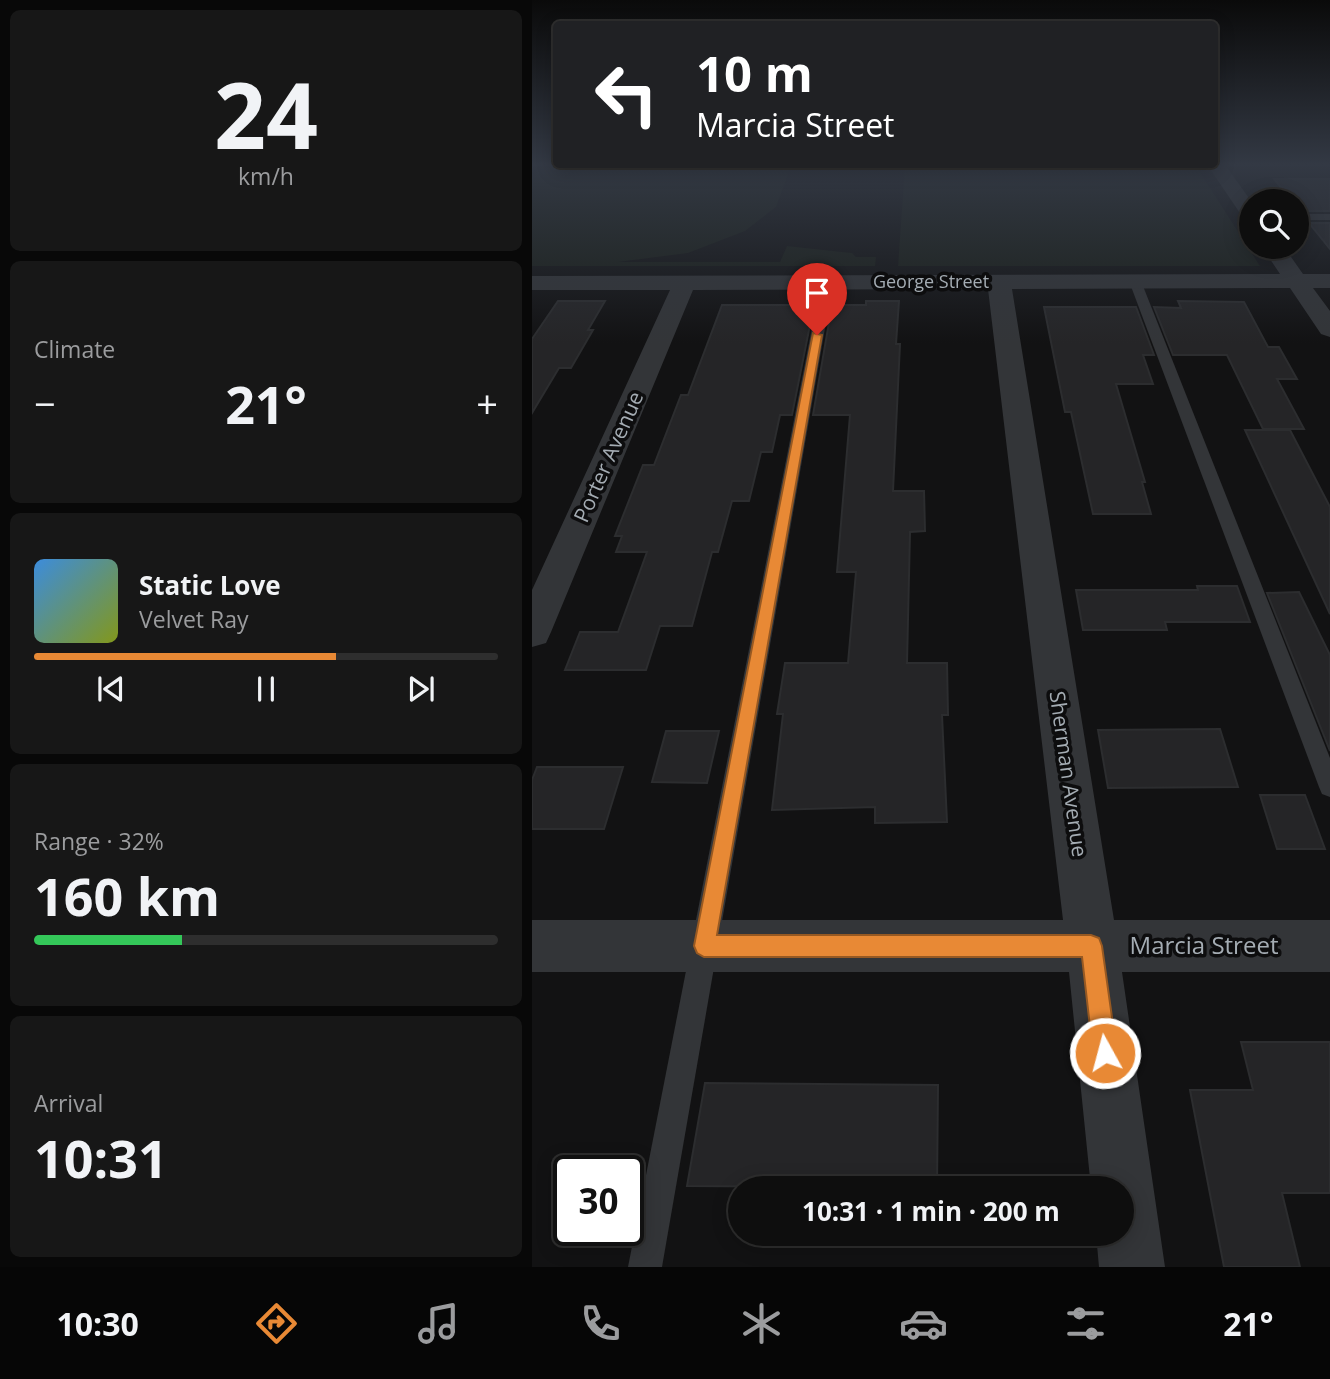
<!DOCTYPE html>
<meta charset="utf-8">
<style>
body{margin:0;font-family:"Open Sans",sans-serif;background:#171717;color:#f1f3f6;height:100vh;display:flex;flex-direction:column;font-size:26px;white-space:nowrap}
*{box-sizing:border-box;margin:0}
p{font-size:23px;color:#9b9c9e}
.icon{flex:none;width:38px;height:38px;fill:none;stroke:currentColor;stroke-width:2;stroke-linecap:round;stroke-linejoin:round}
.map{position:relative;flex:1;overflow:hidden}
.drawer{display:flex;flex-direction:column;gap:10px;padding:10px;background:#080808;width:532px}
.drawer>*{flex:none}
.guide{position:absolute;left:21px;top:21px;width:665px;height:147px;border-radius:7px;box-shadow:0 4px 18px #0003,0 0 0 2px #2e2e2e;background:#202124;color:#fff;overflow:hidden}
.controls{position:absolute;left:707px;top:189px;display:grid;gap:14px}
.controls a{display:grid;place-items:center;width:70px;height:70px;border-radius:50%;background:#0e0e0e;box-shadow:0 4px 18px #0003,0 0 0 2px #2e2e2e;font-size:35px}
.speed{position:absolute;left:21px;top:1155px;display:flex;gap:14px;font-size:35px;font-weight:700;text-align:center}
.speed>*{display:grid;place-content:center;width:91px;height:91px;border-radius:50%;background:#0e0e0e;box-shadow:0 4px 18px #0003,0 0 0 2px #2e2e2e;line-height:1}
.speed .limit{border:4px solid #111;border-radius:10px;background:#fff;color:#111}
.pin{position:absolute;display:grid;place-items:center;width:60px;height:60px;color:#fff;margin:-72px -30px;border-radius:50% 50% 50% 0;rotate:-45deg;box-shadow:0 0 7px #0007}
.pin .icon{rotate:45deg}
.me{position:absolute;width:77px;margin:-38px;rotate:353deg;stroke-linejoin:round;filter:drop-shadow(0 0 5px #0008)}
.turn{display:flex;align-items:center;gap:24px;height:147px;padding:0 28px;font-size:32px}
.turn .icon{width:91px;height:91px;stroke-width:2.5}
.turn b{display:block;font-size:49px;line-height:60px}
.big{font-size:52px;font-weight:700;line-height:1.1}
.drawer .tile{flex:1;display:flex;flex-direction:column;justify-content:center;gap:10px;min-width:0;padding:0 24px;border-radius:10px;background:#171717}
.drawer .dial{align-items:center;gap:0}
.dial b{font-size:91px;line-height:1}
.song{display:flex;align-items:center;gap:21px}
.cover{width:84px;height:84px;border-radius:10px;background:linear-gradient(135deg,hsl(210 70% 55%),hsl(70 70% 35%))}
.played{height:7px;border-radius:4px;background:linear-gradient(90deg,#e88935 65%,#2e2e2e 65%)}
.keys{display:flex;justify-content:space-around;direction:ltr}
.heat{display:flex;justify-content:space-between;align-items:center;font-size:38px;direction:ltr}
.charge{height:10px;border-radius:5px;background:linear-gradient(90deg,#34c759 32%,#2e2e2e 0)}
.trip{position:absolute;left:196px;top:1176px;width:406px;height:70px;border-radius:35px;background:#0e0e0e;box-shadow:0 4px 18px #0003,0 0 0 2px #2e2e2e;font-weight:700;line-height:70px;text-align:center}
.tabs{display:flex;height:112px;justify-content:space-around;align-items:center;background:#060606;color:#9b9c9e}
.tabs .icon{width:49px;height:49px}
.tabs .on{color:#e88935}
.tabs b{font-size:32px;color:#f1f3f6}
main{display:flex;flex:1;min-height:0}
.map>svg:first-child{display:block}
.green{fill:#191e18}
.building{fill:#252527;stroke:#2c2d2f;stroke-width:2}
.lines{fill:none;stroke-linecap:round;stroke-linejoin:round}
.lane{fill:#333538;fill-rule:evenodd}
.street{fill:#333538;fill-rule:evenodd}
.route{fill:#e88935;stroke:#975922;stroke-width:2}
.labels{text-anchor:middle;stroke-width:7;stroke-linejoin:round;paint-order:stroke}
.far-street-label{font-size:18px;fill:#a4acb3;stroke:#0d0d0e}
.street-label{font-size:21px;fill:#a4acb3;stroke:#0d0d0e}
.near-street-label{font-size:24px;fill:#a4acb3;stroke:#0d0d0e}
</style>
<main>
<section class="drawer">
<div class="tile dial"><b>24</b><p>km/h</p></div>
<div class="tile"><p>Climate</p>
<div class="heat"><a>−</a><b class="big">21°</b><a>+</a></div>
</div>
<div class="tile">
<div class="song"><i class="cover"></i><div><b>Static Love</b><p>Velvet Ray</p></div></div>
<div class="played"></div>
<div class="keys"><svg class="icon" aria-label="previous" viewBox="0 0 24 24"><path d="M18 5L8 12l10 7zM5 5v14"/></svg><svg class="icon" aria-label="pause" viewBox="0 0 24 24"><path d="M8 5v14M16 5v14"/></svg><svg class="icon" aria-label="next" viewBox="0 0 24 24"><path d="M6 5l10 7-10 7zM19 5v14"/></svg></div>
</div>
<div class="tile"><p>Range · 32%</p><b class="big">160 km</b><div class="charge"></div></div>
<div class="tile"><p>Arrival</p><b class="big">10:31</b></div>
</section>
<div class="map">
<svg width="798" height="1267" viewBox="0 0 798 1267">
<rect width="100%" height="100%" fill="#121213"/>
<!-- green -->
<g class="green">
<path d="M10,166H259L244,207L213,231L156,253L86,262H248L255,246L320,253L324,257H344L343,266H0V177Z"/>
<path d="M373,166H664L728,266H366Z"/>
</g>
<!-- building -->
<g class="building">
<path d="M742,179H798V211H768L765,201H760Z"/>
<path d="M777,223H798V249Z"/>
<path d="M26,301H73L56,330H61L39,368H27L0,413V339Z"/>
<path d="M334,301H367L364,344H368L361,491H392L393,531L378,532L375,663H415L416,715H410L415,822L343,823V807L240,810L251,714H245L253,663H316L324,572H305L318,415H281L300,305H334Z"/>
<path d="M646,301L712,302L736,347H747L765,379H745L772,429H731L695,355H641L622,307L649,308Z"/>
<path d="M190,305H282L260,415H248L240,452H229L217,501H200L186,552H180L160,626H128L114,670H33L48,632H86L115,552H84L90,536H83L111,465H122L149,395H156Z"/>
<path d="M512,307H604L622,355H611L621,384H584L613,482H610L619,514H561L539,412H533Z"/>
<path d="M713,430H758L798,507V614Z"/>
<path d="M665,586H705L718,622H633L635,630H551L544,590H666Z"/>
<path d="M767,592L798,655V751L735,593Z"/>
<path d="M688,729L706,787L576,788L566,730Z"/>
<path d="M134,731H187L175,783L120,782Z"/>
<path d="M5,767H91L72,829H0V780Z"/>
<path d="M728,795H773L793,849H745Z"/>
<path d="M709,1042H798V1193H750L768,1267H692L658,1090H721Z"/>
<path d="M173,1083L406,1085L405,1188L155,1186Z"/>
</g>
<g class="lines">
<!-- lane -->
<g class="lane">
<rect x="765" y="214" width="33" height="6"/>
<path d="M295,279L301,282L130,1267H96L289,282Z"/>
<path d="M599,279L609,281L798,758V797L790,794L787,787L597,281Z"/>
</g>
<!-- street -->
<g class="street">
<path d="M676,166H694L719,201V221L712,219Z"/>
<path d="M730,247H752L771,274H798V288H781L798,311V337L789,334L758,288L480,289L582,920H798V972H590L633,1267H567L564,1234H590V1188H559L537,972H0V920H531L456,289L161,290L19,632L14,643L0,647V590L138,290H0V276L748,274Z"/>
</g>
</g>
<!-- sky -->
<linearGradient id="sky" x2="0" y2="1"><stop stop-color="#0a0a0a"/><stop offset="0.48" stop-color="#333944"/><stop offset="1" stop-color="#333944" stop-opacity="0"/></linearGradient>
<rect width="798" height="343" fill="url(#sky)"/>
<!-- route -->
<path class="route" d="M281,333L290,335L185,935H559L567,938L570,946L585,1053L581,1061L573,1065L565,1061L561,1053L550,957H172L165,953L162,946Z"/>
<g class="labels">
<!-- far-street labels -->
<g class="far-street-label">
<text x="399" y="288">George Street</text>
</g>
<!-- street labels -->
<g class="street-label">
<text transform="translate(77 457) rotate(-66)" y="7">Porter Avenue</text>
<text transform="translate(536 774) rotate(82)" y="7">Sherman Avenue</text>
</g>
<!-- near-street labels -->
<g class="near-street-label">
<text x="672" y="954">Marcia Street</text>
</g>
</g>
</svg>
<div class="controls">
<a><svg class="icon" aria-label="search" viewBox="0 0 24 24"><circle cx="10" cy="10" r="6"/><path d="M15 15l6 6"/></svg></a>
</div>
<div class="speed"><div class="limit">30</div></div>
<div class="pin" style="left:285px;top:335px;background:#d93025"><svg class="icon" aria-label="arrive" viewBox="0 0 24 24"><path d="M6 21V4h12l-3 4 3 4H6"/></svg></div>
<svg class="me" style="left:573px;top:1053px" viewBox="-20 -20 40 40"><circle r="17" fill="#e88935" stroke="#fff" stroke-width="3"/><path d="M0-11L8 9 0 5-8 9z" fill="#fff"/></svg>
<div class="trip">10:31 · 1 min · 200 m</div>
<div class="guide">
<div class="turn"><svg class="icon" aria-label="left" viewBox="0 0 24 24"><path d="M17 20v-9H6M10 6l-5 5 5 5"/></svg><div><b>10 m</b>Marcia Street</div></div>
</div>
</div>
</main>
<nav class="tabs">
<b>10:30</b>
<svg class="icon on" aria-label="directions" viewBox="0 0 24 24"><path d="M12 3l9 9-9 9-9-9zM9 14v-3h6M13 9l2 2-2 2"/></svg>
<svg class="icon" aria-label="music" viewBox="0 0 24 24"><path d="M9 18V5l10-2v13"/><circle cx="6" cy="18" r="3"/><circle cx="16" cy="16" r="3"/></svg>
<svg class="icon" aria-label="phone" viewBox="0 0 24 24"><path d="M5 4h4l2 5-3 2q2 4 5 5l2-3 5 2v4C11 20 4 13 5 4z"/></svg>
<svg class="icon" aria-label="climate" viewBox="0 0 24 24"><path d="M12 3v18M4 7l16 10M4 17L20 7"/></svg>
<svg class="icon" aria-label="car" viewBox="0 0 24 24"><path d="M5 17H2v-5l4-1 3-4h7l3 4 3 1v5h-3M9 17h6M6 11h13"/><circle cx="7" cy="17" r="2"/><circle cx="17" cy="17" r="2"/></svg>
<svg class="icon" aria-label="filters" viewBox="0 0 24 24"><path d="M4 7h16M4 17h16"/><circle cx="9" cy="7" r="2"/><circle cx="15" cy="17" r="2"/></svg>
<b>21°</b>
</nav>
